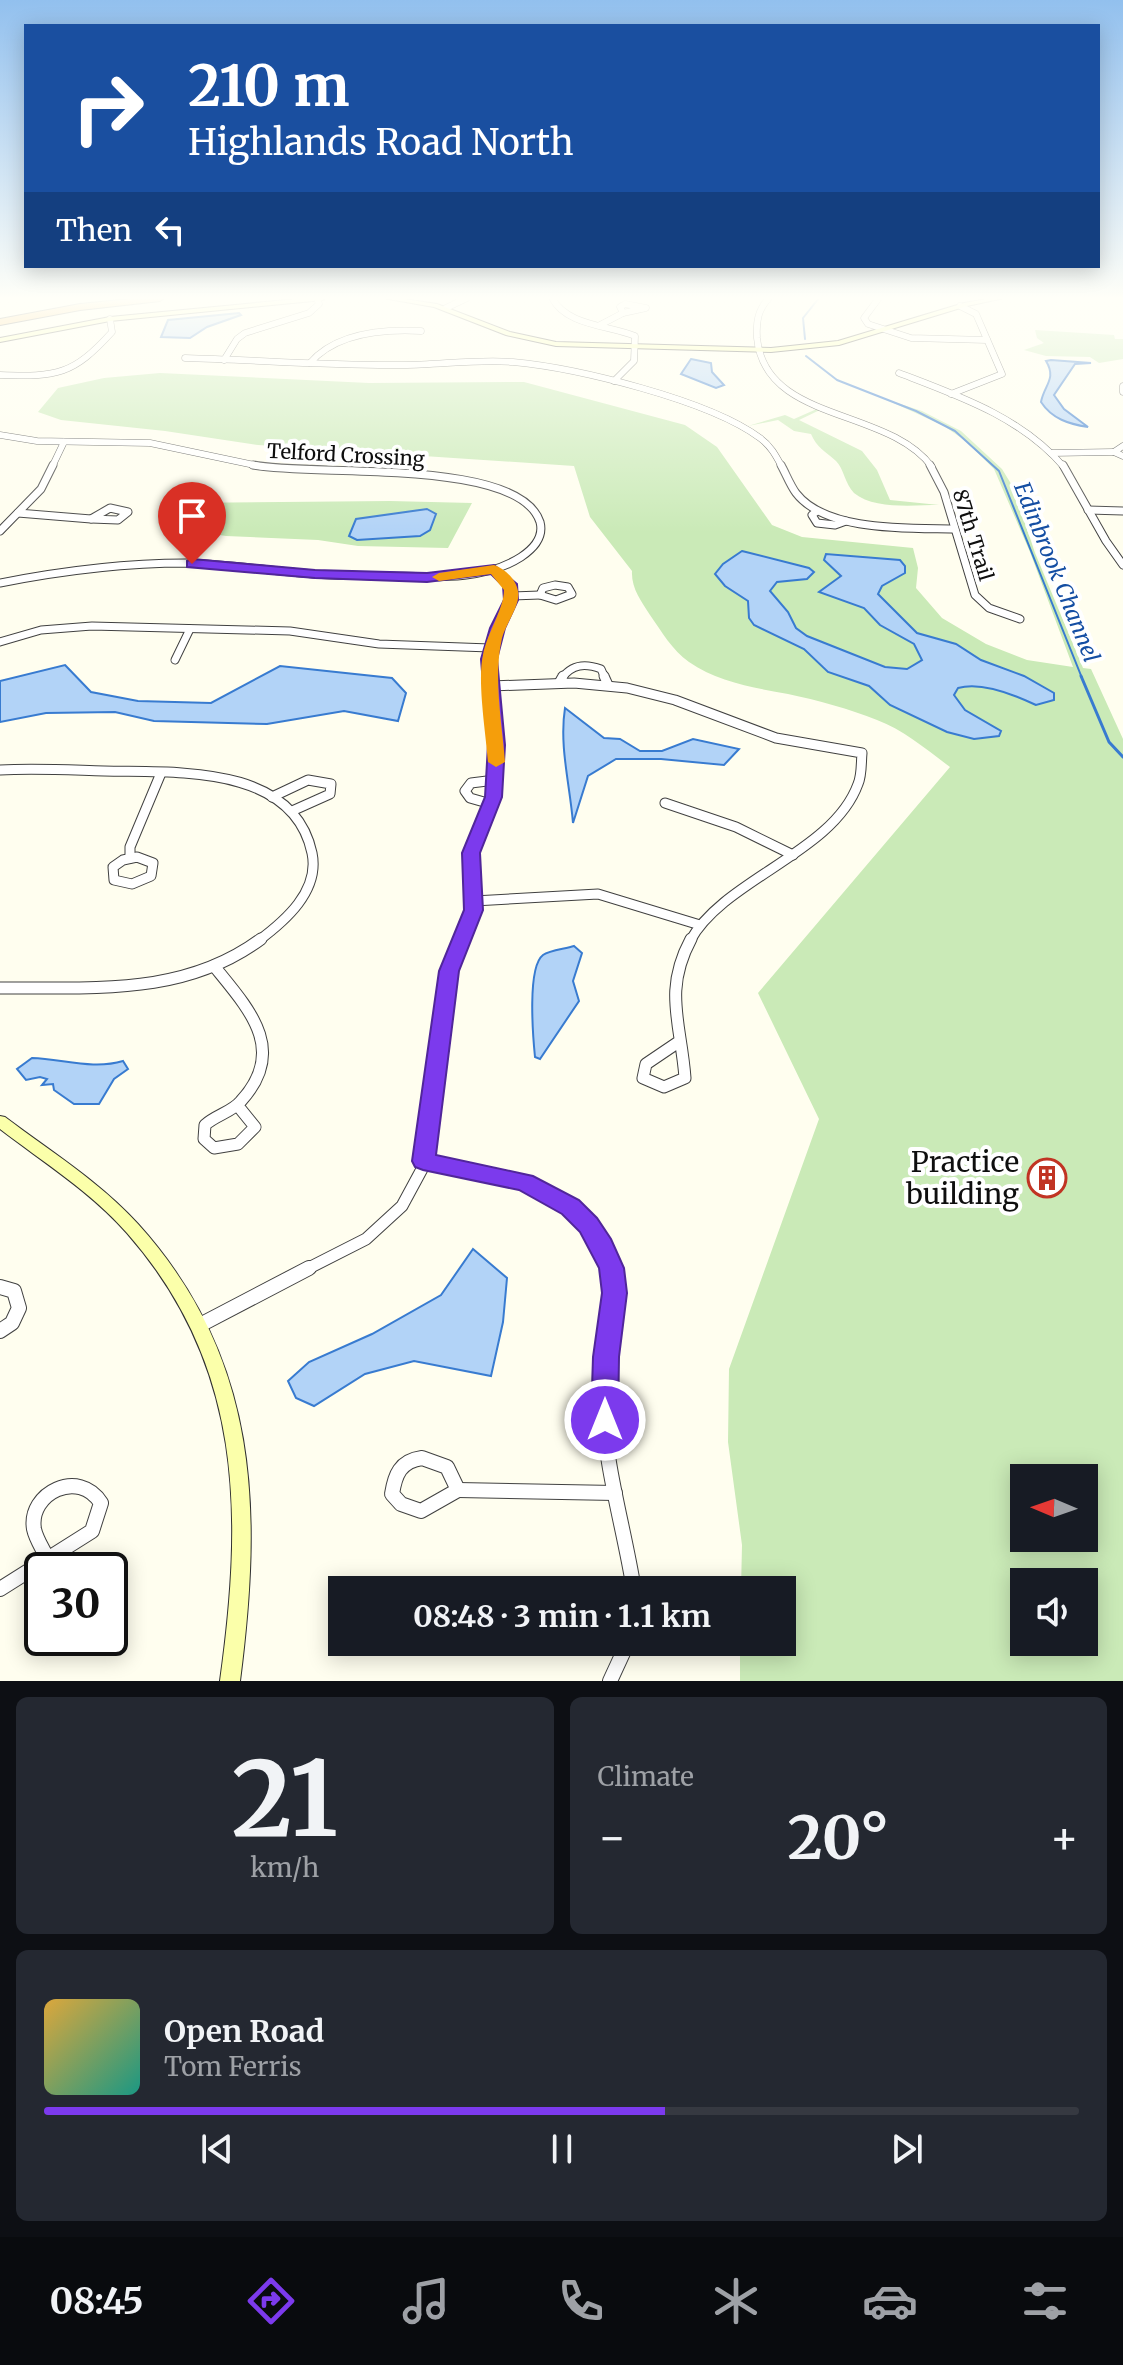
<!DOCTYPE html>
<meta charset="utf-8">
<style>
body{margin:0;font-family:Merriweather,serif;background:#242831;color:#f1f3f6;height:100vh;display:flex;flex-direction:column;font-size:30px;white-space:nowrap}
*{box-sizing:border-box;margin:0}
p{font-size:26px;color:#9ea1a6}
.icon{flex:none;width:44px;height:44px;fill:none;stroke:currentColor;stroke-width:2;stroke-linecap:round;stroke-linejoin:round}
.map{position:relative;height:1681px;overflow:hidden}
.side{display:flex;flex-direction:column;gap:16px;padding:16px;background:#0d0f14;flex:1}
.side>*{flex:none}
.guide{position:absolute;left:24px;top:24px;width:1076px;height:244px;border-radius:0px;box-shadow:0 4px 20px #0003;background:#1a4fa0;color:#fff;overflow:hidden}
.needle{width:52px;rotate:272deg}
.fabs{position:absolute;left:1010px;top:1464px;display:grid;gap:16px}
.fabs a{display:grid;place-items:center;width:88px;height:88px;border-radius:0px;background:#171b24;box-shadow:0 4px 20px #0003;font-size:40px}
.speed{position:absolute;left:24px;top:1552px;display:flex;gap:16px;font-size:40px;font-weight:700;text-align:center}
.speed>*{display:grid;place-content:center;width:104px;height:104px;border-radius:50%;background:#171b24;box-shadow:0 4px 20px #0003;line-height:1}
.speed .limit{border:4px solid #111;border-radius:12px;background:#fff;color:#111}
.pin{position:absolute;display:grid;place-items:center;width:68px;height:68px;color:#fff;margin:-82px -34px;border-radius:50% 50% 50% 0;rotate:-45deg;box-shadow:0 0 8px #0007}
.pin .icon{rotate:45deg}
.me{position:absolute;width:88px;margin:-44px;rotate:0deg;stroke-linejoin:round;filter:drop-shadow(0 0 6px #0008)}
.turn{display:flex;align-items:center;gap:28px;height:168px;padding:0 32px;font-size:36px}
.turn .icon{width:104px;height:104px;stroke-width:2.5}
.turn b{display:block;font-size:56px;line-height:68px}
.then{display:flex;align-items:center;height:76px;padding:0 32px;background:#0003;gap:16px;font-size:30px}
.big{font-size:60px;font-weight:700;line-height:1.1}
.side .widget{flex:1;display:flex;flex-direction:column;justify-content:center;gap:12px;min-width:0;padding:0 28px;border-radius:12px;background:#242831}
.side .dial{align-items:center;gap:0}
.dial b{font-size:104px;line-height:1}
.song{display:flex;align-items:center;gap:24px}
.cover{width:96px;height:96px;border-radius:12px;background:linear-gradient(135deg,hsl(40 70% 55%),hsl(170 70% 35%))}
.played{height:8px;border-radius:4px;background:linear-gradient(90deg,#7c3aed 60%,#363941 60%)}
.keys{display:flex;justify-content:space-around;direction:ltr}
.heat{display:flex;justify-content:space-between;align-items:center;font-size:44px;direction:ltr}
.side .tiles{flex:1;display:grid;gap:16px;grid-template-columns:1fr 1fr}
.widget:last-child{grid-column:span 2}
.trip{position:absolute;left:328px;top:1576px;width:468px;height:80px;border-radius:0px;background:#171b24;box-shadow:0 4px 20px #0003;font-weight:700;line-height:80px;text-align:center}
.menu{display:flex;height:128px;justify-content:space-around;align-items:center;background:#090b0e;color:#9ea1a6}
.menu .icon{width:56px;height:56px}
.menu .active{color:#7c3aed}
.menu b{font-size:36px;color:#f1f3f6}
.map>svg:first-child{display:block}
.green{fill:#caeab7;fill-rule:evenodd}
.water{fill:#b2d3f7;stroke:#387bd0;stroke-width:2}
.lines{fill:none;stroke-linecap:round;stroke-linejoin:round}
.stream-far1{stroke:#387bd0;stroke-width:2}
.stream{stroke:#387bd0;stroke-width:3}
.street-far4-casing{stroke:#414141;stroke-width:7}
.street-far3-casing{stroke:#414141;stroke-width:9}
.street-far2-casing{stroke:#414141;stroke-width:11}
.street-far1-casing{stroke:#414141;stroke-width:13}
.street-casing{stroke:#414141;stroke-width:16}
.secondary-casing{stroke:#303030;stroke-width:2}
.highway-casing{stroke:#1f1f1f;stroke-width:2}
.street-far4{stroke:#fff;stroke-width:6}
.street-far3{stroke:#fff;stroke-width:7}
.street-far2{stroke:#fff;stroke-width:9}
.street-far1{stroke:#fff;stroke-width:11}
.street{stroke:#fff;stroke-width:14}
.secondary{fill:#fbffaa;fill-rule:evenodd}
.highway{fill:#f7b955;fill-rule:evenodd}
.route{fill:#7c3aed;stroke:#51269a;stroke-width:2}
.slow{fill:#f59e0b}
.labels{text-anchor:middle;stroke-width:8;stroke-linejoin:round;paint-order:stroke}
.far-street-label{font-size:20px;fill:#0e0e0e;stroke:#fff}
.far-water-label{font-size:22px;font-style:italic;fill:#144ea3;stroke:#fff}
.near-poi-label{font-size:28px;fill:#0e0e0e;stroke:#fff;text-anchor:end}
</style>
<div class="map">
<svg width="1123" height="1681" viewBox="0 0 1123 1681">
<rect width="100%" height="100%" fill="#fffeef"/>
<!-- green -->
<g class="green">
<path d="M1035,330L1114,335L1115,339H1123V359L1099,363L1090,357L1046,356L1024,350L1044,343L1037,338Z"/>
<path d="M160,373L369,383L524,382L685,425L717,447L772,525L802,537L913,548L918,568L916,588L942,618L986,644L1027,660L1073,667L1030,552L994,469L967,442L944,426L885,399L922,411L961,431L1002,469L1013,487L1035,553L1083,668L1091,669L1123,739V1681H740V1642H782V1590H741L742,1545L728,1442L729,1369L819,1119L758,993L950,767C927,750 904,730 877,720C850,709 817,700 788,694C755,688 717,682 689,662C672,650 662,632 650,615C641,601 631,588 632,571L590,517L574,466L258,445L165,431L61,420L38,412L58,388L104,378ZM1024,1478H1084V1538H1024ZM1024,1582H1084V1642H1024Z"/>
<path d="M819,408L822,409L799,420L862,451L877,470L890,500L939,505C915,505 874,510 854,493C845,484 844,469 836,461C825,451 817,448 811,434L794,431L778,420L748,426L785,415L794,419Z"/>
<path d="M390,501L472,503L448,548L358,546L318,540L226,536L170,527L178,503Z"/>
</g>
<!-- water -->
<g class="water">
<path d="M239,313L241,315L207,327L190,338L161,337L168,320Z"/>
<path d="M691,359L711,363L712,372L724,385L716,388L681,374Z"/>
<path d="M1051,360L1091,363L1075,364L1054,395L1064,409L1088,427C1069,424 1052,419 1041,402C1044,385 1057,379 1046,361Z"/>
<path d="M427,509L436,514L430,530L420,536L357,540L349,536L356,519Z"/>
<path d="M742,551L809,568L814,572L807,579L777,582L770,591L788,612L796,628L807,636L885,667L907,669L922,660L914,644L880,625L864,608L819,592L841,576L824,560L826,554L900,560L905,566V573L882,586L878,594L917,633L956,644L981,660L1024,676L1054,693V700L1036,705C1015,695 982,681 958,688L954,695L965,710L1001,731L999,736L974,739L947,732L890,705L869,686L828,672L804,649L754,625L749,618L748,601L725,586L715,574L723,564Z"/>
<path d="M65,665L91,692L138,701L211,703L280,666L392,678L406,693L398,721L344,711L267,724L154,721L115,712L46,713L0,722V681Z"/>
<path d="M565,708L604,738L620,739L640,751H662L693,739L739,749L724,765L661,759H616L588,776L573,823C570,785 559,746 565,708Z"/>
<path d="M574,946L582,953L573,981L579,1001L540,1059L535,1057C533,1037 527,967 543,955C550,950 565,949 574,946Z"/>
<path d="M32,1058C63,1059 93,1070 123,1061L128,1069L114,1079L99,1104H74L54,1090L53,1084L42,1085L47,1079L40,1077L26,1080L17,1069Z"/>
<path d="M473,1249L507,1278L503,1322L491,1376L414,1361L365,1374L314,1406L296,1398L288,1381L309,1362L372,1334L441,1295Z"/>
</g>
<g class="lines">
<!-- stream-far1 -->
<g class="stream-far1">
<path d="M805,339L803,318L819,298"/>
<path d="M806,356L837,380L916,411L955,431L999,471L1082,678"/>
</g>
<!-- stream -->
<path class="stream" d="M1081,676L1109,742L1123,757"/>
<defs>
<g id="street-far4">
<path d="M552,298C567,326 608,325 635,336L634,361L614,381"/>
<path d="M769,298C758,310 756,321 757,338C765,423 888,407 932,467"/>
<path d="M879,298L864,318L868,324L911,338L987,340"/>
<path d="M625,304L646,308L623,313L620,307Z"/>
<path d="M446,308L467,298"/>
<path d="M600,325L623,313"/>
<path d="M185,358C258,360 331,366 403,365C439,365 477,359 513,362C577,368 709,400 760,438C771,446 776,456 782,467"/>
<path d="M224,360L237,339L245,333L309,313L319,304L317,298"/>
<path d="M310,363C336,333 383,329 421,331"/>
<path d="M899,373C959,396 1021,417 1064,467"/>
<path d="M0,375C57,377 73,375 112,332L110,319"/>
<path d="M1123,386V392"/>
<path d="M951,394L1002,374L976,314L960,306"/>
<path d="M0,435L37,441L150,443L264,467"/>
<path d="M1123,446L1114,452L1123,456"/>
<path d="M1051,453L1114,452"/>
<path d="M52,467L64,442"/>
</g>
<g id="street-far3">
<path d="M781,465C786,474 790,485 796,493C826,532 909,528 953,529"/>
<path d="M930,465L944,492L975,595L989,608L1020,619"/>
<path d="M1063,465L1106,541L1123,565"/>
<path d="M110,508L128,512L118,520L91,519Z"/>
<path d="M1088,510L1123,511"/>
<path d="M817,511L812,515L817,523L835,525L846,521"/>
<path d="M18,513L91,519"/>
<path d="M0,531L41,489L53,465"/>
<path d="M0,583C61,571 124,563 186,563C229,564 270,571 313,574C339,576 365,575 391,576C434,577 484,581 521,557C533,549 544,537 540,522C519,457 312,477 253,465"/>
<path d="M555,585L568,587L572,594L556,600L540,595L543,588Z"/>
<path d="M512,596L540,595"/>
<path d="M0,642L41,630L92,626L290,631L379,644L490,648"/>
<path d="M175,660L190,629"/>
<path d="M491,678L489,659L497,628L512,596L510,584L494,569"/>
<path d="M562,678C572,664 585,663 601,669L605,678"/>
</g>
<g id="street-far2">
<path d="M604,676L608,685"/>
<path d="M559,683L563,676"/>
<path d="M491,686L574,683L627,688L675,700L776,738L862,753C861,763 862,775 858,784C833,853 724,879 690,941"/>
<path d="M0,770C35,768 69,770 104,771C173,773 293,763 312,853C320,891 285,921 258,941"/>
<path d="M272,797L308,780L331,784L330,794L292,811"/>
<path d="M665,803L736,827L793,855"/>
<path d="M491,804L470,798L465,791L471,783L495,780"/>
<path d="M137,857L153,863L151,876L132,884L114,880L113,867L123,860Z"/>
<path d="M130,858V847L161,773"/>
<path d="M474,901L598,894L700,925"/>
<path d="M461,941L474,910L471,853L493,797L496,745L490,676"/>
</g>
<g id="street-far1">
<path d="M214,966C249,1009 288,1050 241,1101C232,1112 216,1115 205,1125L204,1139L214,1148L238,1144L255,1127L238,1106"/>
<path d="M0,988C91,987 183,997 261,939"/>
<path d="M680,1041L646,1064L643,1078L664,1087L685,1078C681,1023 663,991 691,939"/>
<path d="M423,1161C495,1174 589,1188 612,1270"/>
<path d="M305,1270L366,1239L402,1206L422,1169L449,971L462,939"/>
</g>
<g id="street">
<path d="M611,1268C621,1311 603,1354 603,1396C603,1462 624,1526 634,1590"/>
<path d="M0,1287L14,1291L19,1308L12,1323L0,1331"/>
<path d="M200,1325L309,1268"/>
<path d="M422,1458L447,1467L458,1490L421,1511L401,1504L392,1494C395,1475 400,1461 422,1458Z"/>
<path d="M458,1490L615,1493"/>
<path d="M0,1589L92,1531L101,1503C79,1468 28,1493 34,1529C36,1539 43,1549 47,1558"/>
<path d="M610,1681L628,1642"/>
</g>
<g id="secondary">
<path d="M307,298H326L323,300L110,321L0,342V338L110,317Z"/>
<path d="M383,298H397L437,304L510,332L556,342L771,348L838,341L964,303L992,298H1004L967,306L839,345L771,352L556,346L506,335L434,307Z"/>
<path d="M0,1116L5,1117C50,1151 100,1182 138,1224C260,1359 262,1510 240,1681H220C243,1515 244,1366 127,1233C91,1192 43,1162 0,1129Z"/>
</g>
<path id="highway" d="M140,298H164L160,301L80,310L0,325V319L80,304Z"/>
</defs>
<!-- street-far4 casing -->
<use href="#street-far4" class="street-far4-casing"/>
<!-- street-far3 casing -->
<use href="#street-far3" class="street-far3-casing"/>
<!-- street-far2 casing -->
<use href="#street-far2" class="street-far2-casing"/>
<!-- street-far1 casing -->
<use href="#street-far1" class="street-far1-casing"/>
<!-- street casing -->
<use href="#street" class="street-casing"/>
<!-- secondary casing -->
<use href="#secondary" class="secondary-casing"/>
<!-- highway casing -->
<use href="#highway" class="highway-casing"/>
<!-- street-far4 -->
<use href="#street-far4" class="street-far4"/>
<!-- street-far3 -->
<use href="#street-far3" class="street-far3"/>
<!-- street-far2 -->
<use href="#street-far2" class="street-far2"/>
<!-- street-far1 -->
<use href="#street-far1" class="street-far1"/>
<!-- street -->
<use href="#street" class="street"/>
<!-- secondary -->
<use href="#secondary" class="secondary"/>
<!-- highway -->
<use href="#highway" class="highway"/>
</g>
<!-- sky -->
<linearGradient id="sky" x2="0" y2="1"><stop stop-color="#92c0ee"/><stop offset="0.56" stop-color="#fffff8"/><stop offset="1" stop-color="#fffff8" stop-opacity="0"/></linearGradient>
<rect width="1123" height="533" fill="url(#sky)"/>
<!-- route -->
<path class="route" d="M192,559L315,570L427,573L494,565L517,584L518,600L505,628L497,659L505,745L502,797L480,853L483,910L459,971L436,1155L533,1176L579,1200L597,1218L611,1239L624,1268L627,1293L619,1357L618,1420L614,1428L605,1432L595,1428L591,1420L593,1357L602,1293L599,1268L580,1232L562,1214L519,1190L423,1170L415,1167L412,1161L439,971L464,910L462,853L485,797L488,745L481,659L490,628L504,600L503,586L491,574L427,582L315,578L187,567V561Z"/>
<!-- slow -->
<path class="slow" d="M494,565C505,569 516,579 518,591C521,605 506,623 502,638C493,677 502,722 505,762L496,767L488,762C486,734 477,681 483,655C487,633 504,609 504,590L491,574L439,581L432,577L439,573Z"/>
<!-- icons -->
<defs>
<symbol id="building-ring" viewBox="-11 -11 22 22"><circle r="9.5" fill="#fff" stroke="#c13423" stroke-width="1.5"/><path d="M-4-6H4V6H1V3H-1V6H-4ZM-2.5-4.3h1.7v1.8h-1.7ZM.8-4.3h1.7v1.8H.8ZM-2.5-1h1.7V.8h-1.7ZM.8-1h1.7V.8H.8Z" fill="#c13423"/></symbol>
</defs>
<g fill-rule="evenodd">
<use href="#building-ring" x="1025" y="1156" width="44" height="44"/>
</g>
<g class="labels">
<!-- far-street labels -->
<g class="far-street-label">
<text transform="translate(346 455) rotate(3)" y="7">Telford Crossing</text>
<text transform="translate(973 535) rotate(73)" y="7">87th Trail</text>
</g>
<!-- far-water labels -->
<g class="far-water-label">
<text transform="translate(1057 572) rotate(68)" y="8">Edinbrook Channel</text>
</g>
<!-- near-poi labels -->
<g class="near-poi-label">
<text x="1019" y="1172">Practice<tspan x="1019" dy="32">building</tspan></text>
</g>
</g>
</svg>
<div class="fabs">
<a><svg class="needle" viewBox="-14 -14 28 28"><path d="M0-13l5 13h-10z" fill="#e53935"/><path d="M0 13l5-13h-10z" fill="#9ea1a6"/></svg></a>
<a><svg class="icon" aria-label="sound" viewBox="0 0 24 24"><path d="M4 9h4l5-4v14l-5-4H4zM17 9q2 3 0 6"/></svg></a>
</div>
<div class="speed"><div class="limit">30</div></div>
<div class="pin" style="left:192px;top:564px;background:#d93025"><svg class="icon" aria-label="arrive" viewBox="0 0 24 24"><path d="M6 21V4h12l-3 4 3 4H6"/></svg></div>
<svg class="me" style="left:605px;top:1420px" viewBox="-20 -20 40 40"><circle r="17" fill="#7c3aed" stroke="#fff" stroke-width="3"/><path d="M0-11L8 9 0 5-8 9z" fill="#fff"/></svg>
<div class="trip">08:48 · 3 min · 1.1 km</div>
<div class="guide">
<div class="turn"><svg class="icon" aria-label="right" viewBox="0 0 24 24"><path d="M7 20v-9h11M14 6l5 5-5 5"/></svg><div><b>210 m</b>Highlands Road North</div></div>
<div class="then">Then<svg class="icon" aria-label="left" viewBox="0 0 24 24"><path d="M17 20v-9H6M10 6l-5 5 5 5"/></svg></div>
</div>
</div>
<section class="side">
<div class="tiles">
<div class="widget dial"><b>21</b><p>km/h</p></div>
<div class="widget"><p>Climate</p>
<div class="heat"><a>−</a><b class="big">20°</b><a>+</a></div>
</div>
<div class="widget">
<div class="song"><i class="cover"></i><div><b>Open Road</b><p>Tom Ferris</p></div></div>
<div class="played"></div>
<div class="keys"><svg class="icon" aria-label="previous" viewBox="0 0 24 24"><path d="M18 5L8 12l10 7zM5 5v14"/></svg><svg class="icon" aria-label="pause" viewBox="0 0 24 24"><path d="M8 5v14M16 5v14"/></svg><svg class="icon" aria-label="next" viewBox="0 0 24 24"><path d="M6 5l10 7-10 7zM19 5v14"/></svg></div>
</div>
</div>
</section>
<nav class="menu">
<b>08:45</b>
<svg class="icon active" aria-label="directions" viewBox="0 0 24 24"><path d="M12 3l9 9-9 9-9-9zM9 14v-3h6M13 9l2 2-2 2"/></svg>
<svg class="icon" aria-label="music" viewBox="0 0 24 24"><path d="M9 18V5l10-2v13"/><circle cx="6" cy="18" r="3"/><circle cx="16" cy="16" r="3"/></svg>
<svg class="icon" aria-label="phone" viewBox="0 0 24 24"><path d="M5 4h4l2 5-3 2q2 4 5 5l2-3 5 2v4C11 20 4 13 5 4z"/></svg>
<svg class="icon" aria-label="climate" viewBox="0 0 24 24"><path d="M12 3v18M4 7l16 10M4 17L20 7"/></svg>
<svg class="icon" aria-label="car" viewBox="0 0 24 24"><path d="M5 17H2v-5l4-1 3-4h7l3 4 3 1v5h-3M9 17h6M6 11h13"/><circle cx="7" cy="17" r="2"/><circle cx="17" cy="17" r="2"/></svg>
<svg class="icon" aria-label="filters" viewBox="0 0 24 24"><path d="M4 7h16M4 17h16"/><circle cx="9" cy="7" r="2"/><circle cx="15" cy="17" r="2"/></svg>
</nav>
